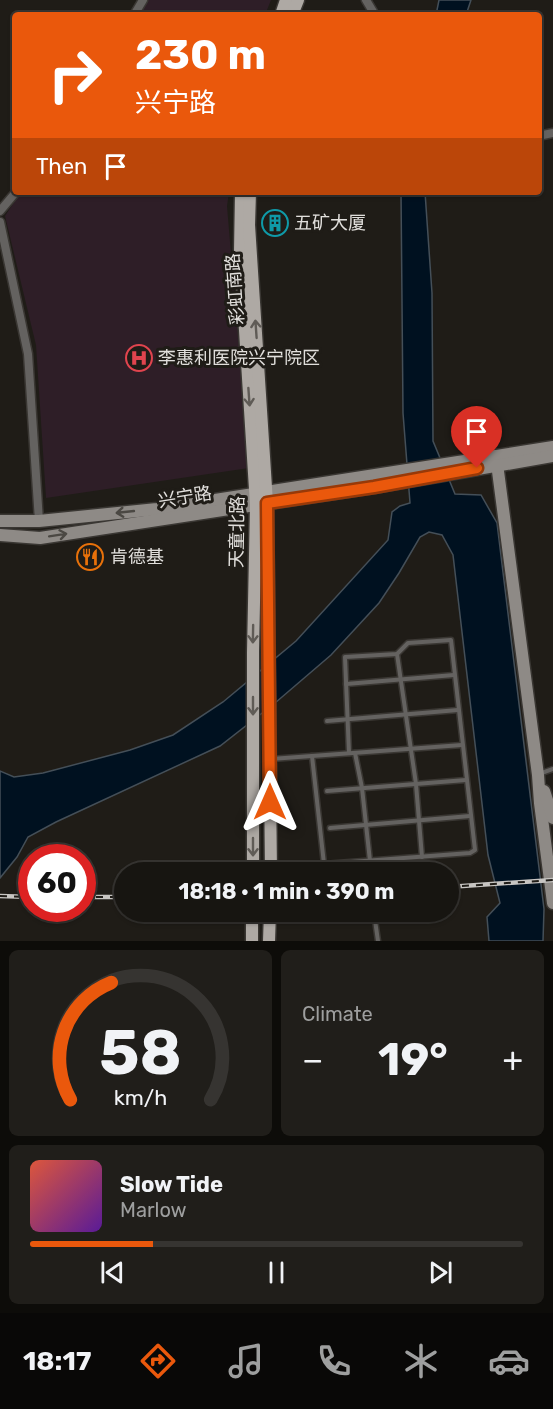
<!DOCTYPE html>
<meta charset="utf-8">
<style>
body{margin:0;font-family:Rubik,"Noto Sans SC",sans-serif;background:#201e1a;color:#f1f3f6;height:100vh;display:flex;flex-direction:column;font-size:22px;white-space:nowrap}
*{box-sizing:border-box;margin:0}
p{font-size:20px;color:#9e9f9f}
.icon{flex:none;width:33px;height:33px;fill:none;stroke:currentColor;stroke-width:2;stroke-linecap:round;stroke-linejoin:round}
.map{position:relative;height:941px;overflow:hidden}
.details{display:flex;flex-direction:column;gap:9px;padding:9px;background:#0d0c09;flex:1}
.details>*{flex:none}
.hud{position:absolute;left:12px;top:12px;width:530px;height:183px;border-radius:6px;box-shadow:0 2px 4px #0004,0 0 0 2px #363431;background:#ea580c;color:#fff;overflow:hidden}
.speed{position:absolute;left:18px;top:844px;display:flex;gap:12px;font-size:30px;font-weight:700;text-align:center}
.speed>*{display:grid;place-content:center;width:78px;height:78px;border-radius:50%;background:#171511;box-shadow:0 2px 4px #0004,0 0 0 2px #363431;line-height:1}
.speed .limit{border:9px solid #d22;background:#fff;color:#111}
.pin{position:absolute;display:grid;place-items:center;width:51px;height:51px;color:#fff;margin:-62px -26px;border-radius:50% 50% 50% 0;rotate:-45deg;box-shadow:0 0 6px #0007}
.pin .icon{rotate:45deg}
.me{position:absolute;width:66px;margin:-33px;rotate:0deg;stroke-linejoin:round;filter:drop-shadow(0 0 4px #0008)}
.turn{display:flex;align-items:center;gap:21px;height:126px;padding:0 24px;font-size:27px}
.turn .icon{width:78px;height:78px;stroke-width:2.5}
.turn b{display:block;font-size:42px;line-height:51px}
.then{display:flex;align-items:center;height:57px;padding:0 24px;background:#0003;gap:12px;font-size:22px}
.big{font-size:45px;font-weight:700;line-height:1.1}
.details .widget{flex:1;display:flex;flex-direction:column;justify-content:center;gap:9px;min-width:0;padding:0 21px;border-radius:9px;background:#201e1a}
.details .dial{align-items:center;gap:0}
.dial svg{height:156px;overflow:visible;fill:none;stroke:#363431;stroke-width:7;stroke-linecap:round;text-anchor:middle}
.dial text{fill:#f1f3f6;stroke:none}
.song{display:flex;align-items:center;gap:18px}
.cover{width:72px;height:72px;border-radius:9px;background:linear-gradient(135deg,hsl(10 70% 55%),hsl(270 70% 35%))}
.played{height:6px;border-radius:3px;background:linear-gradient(90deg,#ea580c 25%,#363431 25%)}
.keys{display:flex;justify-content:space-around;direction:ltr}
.heat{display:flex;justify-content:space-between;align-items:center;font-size:33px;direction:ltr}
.details .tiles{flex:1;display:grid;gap:9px;grid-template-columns:1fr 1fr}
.widget:last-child{grid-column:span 2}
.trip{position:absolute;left:114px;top:862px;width:345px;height:60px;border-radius:30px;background:#171511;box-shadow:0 2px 4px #0004,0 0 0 2px #363431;font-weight:700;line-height:60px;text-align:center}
.dock{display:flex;height:96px;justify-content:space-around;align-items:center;background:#090807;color:#9e9f9f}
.dock .icon{width:42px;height:42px}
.dock .selected{color:#ea580c}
.dock b{font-size:27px;color:#f1f3f6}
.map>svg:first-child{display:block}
.medical{fill:#2e1e27}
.water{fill:#001120;stroke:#444f58;stroke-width:1.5}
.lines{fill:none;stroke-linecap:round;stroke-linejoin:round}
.lane-casing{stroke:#3a3733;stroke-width:7}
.street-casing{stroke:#3a3733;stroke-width:11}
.secondary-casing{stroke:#3a3733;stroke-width:15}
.primary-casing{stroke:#3a3733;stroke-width:15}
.lane{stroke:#646260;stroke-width:4}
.street{stroke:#646260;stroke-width:8}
.secondary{stroke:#8e8a86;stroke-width:12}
.primary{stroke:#aea9a4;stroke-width:12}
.rail-casing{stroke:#c7c5c2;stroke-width:4.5}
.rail{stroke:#1f1c17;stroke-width:2;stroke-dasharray:7;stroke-linecap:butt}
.oneway{stroke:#5f5b56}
.oneway2{stroke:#4b4843}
.route-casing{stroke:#983908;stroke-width:15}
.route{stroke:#ea580c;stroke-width:10}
.labels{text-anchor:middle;stroke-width:6;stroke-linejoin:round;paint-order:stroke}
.poi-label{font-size:18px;fill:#e1dfdc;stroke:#1f1c17;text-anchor:start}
.street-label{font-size:18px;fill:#e1dfdc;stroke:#1f1c17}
</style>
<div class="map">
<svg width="553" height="941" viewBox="0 0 553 941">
<rect width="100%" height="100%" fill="#1f1c17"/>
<!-- medical -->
<g class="medical">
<path d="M145,0H271L265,15H135Z"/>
<path d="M21,192H229L227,206L249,468L46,498L36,345L5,216Z"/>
</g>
<!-- water -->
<g class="water">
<path d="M439,0H471L466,15H436Z"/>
<path d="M401,192H425L432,293L433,441L455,494L481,495L497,523L544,909L543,941H489L487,917L500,903L488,855L453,555L442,535L429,532L420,537L399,573L379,603L331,655L275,703L220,746L56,822L28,837L17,857L0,878V771L14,777L43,773L130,750L173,735L223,702L296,641L388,540L392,512L400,506L410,503L403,413Z"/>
</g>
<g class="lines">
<defs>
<g id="lane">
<path d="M397,654L416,784L422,857"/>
<path d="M346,684L454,675"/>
<path d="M327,721L458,710"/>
<path d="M355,753L362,788L370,861"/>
<path d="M312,756L324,864"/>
<path d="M271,759L462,745"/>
<path d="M539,774L553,769"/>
<path d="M327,791L466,780"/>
<path d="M330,828L470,816"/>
<path d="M274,865L324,864L470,853L475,850L451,640L408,643L397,654L345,657L349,753"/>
<path d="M375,920L378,941"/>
</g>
<g id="street">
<path d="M366,0L375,15"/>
<path d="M134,15L143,0"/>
<path d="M538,136L553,133"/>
<path d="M0,211L16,192"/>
<path d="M0,222L28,354L39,521"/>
</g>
<g id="secondary">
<path d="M496,456L538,775L540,803L553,903"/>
<path d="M0,521H39L157,509L553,447"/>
<path d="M0,535L40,538L374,487L553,456"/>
<path d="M544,791L553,818"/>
</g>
<g id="primary">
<path d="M281,15L286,0"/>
<path d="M292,15L298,0"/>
<path d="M241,192L240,251L256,505L253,652V873"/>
<path d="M250,192L249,225L267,503L271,873"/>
<path d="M252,941V912"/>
<path d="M269,941L270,912"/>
</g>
</defs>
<!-- lane casing -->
<use href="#lane" class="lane-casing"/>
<!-- street casing -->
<use href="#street" class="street-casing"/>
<!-- secondary casing -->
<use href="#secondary" class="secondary-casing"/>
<!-- primary casing -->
<use href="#primary" class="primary-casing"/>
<!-- lane -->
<use href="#lane" class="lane"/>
<!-- street -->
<use href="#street" class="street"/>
<!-- secondary -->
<use href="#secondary" class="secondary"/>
<!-- primary -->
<use href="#primary" class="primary"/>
<defs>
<g id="rail">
<path d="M448,887L553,880"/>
<path d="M0,896L32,897"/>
<path d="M82,897H124"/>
</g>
</defs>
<!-- rail casing -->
<use href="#rail" class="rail-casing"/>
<!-- rail -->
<use href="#rail" class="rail"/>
</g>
<!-- one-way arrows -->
<defs><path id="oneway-shaft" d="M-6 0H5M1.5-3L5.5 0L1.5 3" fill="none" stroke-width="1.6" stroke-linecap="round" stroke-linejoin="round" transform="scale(1.5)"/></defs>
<g class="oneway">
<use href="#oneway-shaft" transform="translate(256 329) rotate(-94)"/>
<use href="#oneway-shaft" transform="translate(249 397) rotate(86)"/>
<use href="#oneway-shaft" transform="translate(253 634) rotate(91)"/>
<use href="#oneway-shaft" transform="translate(253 706) rotate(90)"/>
<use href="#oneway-shaft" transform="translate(253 847) rotate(90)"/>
</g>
<g class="oneway2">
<use href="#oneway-shaft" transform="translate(125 512) rotate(174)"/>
<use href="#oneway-shaft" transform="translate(58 535) rotate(-9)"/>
</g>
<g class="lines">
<defs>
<path id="route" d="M270,802L267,503L374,487L477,468"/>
</defs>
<!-- route casing -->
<use href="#route" class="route-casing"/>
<!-- route -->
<use href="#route" class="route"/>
</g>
<!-- icons -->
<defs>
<symbol id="building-ring" viewBox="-11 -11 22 22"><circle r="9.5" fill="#1f1c17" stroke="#0f9aa8" stroke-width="1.5"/><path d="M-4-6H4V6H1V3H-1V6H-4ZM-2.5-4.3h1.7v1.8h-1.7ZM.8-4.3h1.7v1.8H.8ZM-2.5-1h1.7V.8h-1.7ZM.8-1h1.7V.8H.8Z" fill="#0f9aa8"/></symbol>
<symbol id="hospital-ring" viewBox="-11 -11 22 22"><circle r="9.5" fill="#1f1c17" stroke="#e0444e" stroke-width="1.5"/><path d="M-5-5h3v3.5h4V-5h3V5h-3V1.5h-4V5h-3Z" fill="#e0444e"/></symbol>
<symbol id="restaurant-ring" viewBox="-11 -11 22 22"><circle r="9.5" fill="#1f1c17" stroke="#e8710a" stroke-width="1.5"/><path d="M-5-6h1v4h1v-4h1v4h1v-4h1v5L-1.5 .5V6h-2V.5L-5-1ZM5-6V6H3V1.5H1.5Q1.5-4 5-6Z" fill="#e8710a"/></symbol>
</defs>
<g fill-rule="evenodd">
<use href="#building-ring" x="260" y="208" width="30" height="30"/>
<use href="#hospital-ring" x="124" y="343" width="30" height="30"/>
<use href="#restaurant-ring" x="75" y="542" width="30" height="30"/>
</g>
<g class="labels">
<!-- poi labels -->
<g class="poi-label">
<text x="294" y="229">五矿大厦</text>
<text x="158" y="364">李惠利医院兴宁院区</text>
<text x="110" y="563">肯德基</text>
</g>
<!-- street labels -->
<g class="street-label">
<text transform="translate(235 289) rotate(-94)" y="6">彩虹南路</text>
<text transform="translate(185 497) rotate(-9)" y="6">兴宁路</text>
<text transform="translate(237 532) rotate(-89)" y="6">天童北路</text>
</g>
</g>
</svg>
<div class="speed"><div class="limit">60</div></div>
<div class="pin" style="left:477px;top:468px;background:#d93025"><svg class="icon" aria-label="arrive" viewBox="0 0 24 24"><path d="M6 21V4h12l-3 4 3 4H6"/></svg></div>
<svg class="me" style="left:270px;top:802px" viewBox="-20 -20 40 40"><path d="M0-17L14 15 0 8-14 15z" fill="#ea580c" stroke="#fff" stroke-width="4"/></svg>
<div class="trip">18:18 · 1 min · 390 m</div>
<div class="hud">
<div class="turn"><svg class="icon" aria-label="right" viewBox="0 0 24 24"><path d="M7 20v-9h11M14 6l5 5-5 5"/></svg><div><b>230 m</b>兴宁路</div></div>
<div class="then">Then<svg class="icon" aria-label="arrive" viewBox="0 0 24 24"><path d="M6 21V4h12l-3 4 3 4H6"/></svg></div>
</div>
</div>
<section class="details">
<div class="tiles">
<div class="widget dial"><svg viewBox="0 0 100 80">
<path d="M14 69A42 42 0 1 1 86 69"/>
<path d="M14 69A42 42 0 0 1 35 9" stroke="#ea580c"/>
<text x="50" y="56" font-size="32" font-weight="700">58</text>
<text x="50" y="72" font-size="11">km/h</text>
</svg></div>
<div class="widget"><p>Climate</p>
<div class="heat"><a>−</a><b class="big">19°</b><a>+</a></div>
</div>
<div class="widget">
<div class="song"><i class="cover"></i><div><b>Slow Tide</b><p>Marlow</p></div></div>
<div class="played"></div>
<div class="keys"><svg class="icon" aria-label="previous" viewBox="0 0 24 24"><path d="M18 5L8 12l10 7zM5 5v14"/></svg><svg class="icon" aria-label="pause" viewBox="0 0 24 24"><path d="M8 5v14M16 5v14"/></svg><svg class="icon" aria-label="next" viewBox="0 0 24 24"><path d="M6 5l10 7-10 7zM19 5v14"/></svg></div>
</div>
</div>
</section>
<nav class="dock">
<b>18:17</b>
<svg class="icon selected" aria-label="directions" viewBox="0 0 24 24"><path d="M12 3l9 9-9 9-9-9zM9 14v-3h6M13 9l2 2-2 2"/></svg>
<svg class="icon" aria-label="music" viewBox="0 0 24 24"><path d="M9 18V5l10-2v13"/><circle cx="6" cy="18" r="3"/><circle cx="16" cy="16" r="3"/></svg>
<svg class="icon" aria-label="phone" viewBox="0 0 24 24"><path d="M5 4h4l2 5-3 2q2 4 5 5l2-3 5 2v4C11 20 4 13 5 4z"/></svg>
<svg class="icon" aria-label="climate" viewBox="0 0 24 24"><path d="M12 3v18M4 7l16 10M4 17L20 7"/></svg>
<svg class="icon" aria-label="car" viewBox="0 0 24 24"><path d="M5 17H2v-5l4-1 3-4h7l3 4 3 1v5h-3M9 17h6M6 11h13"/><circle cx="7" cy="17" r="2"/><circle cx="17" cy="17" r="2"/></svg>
</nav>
